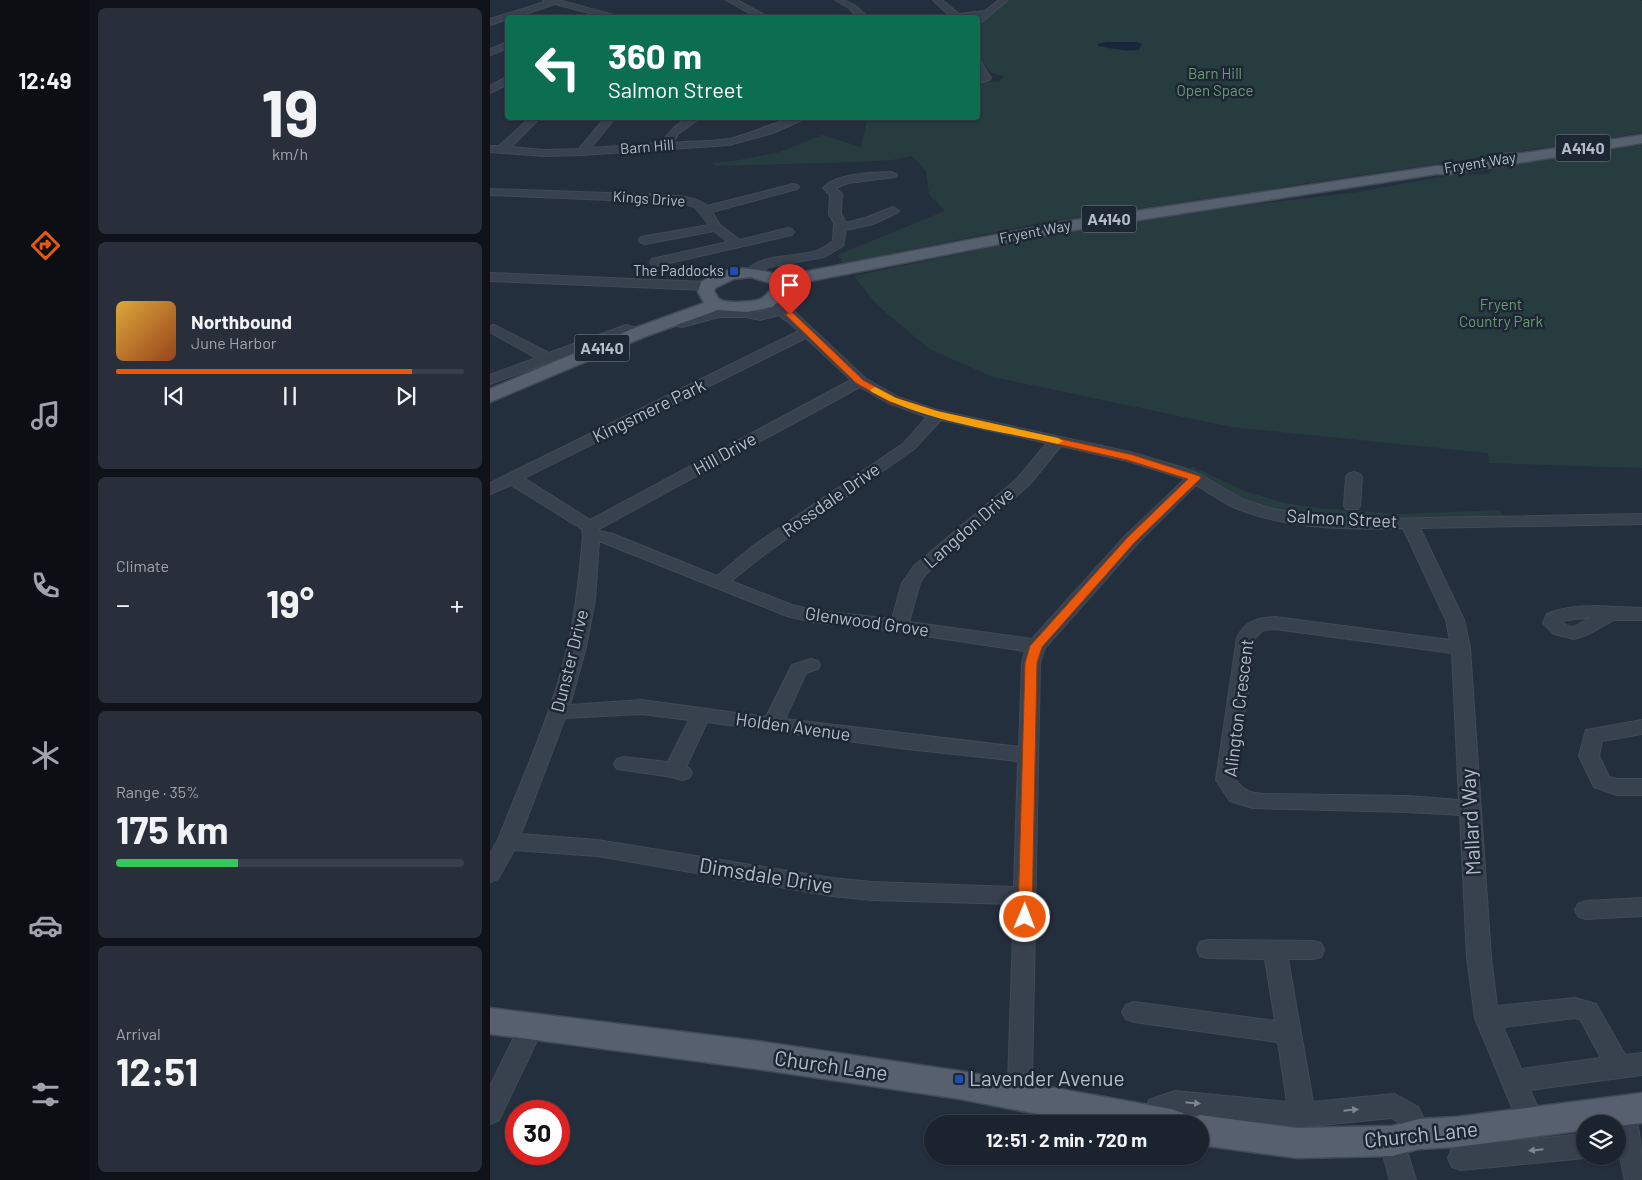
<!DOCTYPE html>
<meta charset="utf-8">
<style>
body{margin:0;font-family:Barlow,sans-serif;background:#282f3a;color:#f1f3f6;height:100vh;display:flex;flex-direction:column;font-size:19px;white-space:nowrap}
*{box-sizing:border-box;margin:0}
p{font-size:16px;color:#a0a4aa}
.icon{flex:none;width:28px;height:28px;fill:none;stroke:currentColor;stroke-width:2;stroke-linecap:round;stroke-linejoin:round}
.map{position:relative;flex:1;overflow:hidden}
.drawer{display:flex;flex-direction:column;gap:8px;padding:8px;background:#0f1319;width:400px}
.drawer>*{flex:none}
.top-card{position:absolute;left:15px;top:15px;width:475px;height:105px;border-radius:5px;box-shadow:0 1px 4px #0004,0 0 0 1px #39404a;background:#0b6e4f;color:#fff;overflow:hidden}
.controls{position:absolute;left:1086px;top:1115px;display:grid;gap:10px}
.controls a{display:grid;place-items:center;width:50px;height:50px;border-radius:50%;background:#1b232e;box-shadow:0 1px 4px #0004,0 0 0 1px #39404a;font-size:25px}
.speed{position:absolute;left:15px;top:1100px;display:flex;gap:10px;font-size:25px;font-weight:700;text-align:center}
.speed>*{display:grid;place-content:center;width:65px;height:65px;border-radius:50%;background:#1b232e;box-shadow:0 1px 4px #0004,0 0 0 1px #39404a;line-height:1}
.speed .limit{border:8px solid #d22;background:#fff;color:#111}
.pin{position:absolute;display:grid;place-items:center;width:42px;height:42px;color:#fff;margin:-51px -21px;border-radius:50% 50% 50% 0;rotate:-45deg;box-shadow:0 0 5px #0007}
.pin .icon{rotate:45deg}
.me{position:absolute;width:55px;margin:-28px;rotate:1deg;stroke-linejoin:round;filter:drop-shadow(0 0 4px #0008)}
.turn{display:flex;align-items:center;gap:18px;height:105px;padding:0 20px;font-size:22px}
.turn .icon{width:65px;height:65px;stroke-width:2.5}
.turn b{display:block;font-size:35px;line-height:42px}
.big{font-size:38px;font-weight:700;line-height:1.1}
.drawer .widget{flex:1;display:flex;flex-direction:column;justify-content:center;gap:8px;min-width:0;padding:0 18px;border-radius:8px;background:#282f3a}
.drawer .dial{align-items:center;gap:0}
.dial b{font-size:65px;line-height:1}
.song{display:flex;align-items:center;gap:15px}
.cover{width:60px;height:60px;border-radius:8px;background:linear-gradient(135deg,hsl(40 70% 55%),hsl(20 70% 35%))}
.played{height:5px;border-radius:2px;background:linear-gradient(90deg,#ea580c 85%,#39404a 85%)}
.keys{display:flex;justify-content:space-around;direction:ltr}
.heat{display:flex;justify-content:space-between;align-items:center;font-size:28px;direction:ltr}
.charge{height:8px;border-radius:4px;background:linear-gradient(90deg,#34c759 35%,#39404a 0)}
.trip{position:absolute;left:434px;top:1115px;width:285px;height:50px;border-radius:25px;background:#1b232e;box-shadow:0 1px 4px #0004,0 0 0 1px #39404a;font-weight:700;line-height:50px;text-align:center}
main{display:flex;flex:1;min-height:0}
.tab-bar{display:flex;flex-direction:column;width:90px;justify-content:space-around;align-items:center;background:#0b0e12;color:#a0a4aa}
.tab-bar .icon{width:35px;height:35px}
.tab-bar .selected{color:#ea580c}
.tab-bar b{font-size:22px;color:#f1f3f6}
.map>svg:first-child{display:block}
.green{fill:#263c3f}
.water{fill:#17263c}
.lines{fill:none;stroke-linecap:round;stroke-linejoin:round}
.minor-casing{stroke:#414a57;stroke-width:2}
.major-casing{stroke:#414a57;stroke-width:3}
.minor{fill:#38414e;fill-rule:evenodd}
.major{fill:#56606e;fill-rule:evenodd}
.oneway{fill:#7c8592}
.route{fill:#ea580c;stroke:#983908}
.slow{fill:#f59e0b}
.transit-dot{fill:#1a4fb4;stroke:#1d2633;stroke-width:2}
.labels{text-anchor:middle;stroke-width:5;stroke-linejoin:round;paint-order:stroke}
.far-park-label{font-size:15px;fill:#6b9a76;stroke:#1d2633}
.far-street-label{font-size:15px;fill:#b4bcc9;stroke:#1d2633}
.far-poi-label{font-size:15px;fill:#b4bcc9;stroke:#1d2633;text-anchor:end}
.shield{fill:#1d2633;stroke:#878f9c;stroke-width:1}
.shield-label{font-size:16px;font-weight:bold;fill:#b4bcc9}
.street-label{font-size:18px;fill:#b4bcc9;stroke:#1d2633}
.near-street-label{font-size:21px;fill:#b4bcc9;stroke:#1d2633}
.near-poi-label{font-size:21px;fill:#b4bcc9;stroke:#1d2633;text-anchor:start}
</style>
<main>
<nav class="tab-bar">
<b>12:49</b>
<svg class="icon selected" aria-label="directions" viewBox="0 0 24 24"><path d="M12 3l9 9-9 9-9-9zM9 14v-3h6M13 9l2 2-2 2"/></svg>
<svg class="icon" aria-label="music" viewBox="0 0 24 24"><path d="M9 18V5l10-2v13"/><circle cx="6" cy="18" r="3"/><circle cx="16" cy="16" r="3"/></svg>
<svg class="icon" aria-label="phone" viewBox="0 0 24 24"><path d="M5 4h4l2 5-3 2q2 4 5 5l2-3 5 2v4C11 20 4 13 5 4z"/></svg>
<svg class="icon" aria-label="climate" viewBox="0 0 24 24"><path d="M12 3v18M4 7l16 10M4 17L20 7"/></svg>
<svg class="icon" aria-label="car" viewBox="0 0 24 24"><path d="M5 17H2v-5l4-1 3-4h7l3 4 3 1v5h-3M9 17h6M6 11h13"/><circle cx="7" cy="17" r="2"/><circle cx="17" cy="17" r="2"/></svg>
<svg class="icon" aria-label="filters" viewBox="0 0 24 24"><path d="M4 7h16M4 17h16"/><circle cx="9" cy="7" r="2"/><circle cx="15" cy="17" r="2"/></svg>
</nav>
<section class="drawer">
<div class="widget dial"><b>19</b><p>km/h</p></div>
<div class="widget">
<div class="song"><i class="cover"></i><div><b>Northbound</b><p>June Harbor</p></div></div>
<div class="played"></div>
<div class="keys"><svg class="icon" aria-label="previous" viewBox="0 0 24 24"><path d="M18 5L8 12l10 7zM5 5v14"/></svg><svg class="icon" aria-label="pause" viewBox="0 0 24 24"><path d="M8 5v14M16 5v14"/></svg><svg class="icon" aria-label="next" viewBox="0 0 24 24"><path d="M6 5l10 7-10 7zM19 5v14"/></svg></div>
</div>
<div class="widget"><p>Climate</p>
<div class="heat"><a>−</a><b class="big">19°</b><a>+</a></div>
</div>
<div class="widget"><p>Range · 35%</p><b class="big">175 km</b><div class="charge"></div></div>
<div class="widget"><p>Arrival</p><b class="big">12:51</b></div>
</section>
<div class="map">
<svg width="1152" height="1180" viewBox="0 0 1152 1180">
<rect width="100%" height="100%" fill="#242f3e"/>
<!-- green -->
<g class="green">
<path d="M520,0H1148L1152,1V133L545,224L354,263L347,255L455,211L439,194L436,171L422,156L403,160L369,162L226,166L220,163L244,161L290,152L332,135L371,147L377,120L381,118H488V82H508L515,77L502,73L488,57V29L497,17Z"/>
<path d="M1152,145V468L999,463L998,453L741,427L503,377L439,349L387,305L364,276L561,235L735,208L868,192L960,175L997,174L1007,167Z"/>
<path d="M703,467L757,492L795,503L826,508L910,514L1010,510L1012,516L999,518L873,520L798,514L766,506L740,494L700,471V468Z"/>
</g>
<!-- water -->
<path class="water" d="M617,42H647L652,44L649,50C634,52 622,48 608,46V44Z"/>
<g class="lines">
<defs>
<g id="minor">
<path d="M53,0H68L135,18H118L65,4L23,18H18V19L0,25V19L55,2Z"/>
<path d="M236,0H247L280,18H268Z"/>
<path d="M345,0C360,0 368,6 378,18H369L359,8Z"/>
<path d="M443,0H452L469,14L495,11L509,0H518L488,25V17L457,18L460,16Z"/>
<path d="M18,42V48L0,55V49Z"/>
<path d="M488,61L491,62L501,78L499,80L488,83V77L490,76L488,72Z"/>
<path d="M18,76V84L0,93V86Z"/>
<path d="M40,118H50L21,147L54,150L89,149L115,118H125L101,148L172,143C180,129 193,116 210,118L188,134L183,143C201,141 220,142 238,139C261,135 296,115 316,118L283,133L239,145L92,155L54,156L0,152V146H9Z"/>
<path d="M401,172L407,175L405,177L358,183L346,188L352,194L351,214L356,223L375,218L403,207L409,211L407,213L383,224L356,230L353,246L334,257L279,267L265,275H257L255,272C270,253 304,258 326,251C332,249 338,245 343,241L344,223L339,214L340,195L333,188C345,173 383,173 401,172Z"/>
<path d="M303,184L307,185L309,187L307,189L222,212L230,225L250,240L298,228L302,229L304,232L302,235L166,266L162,265L160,262L162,259L238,242L224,231L155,244L151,243L149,240L151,237L219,225L205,207L192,203L0,195V189L173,195C187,196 206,196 217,206Z"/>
<path d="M0,273L217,282L223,286L217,290L0,281Z"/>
<path d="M276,299L305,312L375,378L408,397L447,410L640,452L694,468L711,475L754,500L783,509L829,516L882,519L1152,514V524L930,528L974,620L980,648L1001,957L1007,1006L1085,998L1106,1004L1135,1055L1152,1053V1075L1040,1090L1054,1123L1050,1131L1041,1135L1032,1131L985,1018L977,957L970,815L918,812L763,808L740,801L726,780L747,638C755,621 767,618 785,617L960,640L956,620L913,528C858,530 795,529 743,507C730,501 718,492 706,485L647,544L555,648L550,663L542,1082L537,1103L528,1106L519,1103L515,1095L518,1082L524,904L382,900L342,896L107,856L24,850L8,879L0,882V854L8,840C33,776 63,712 78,645C86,609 90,572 93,535L92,529L21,485L0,494V483L309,331L289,315L270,320L256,317H229L192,327L187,326L180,319L187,315L194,318L229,309H256L270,312L279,310L269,303ZM316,338L361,380L100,520L34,478ZM370,387L398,403L437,417L414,443L263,546L227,576L123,534L109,531V529ZM451,420L557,443L527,479L424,566L412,583L402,619L323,610L302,605L241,581L275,554L424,449ZM571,446L637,461L695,479L635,536L542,639L419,622L430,583L436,574L539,485ZM109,541L297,616L323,622L409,632L535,651L532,663L529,747L295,719L316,673L328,669L330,665L328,661L321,659L302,665L276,717L152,700L80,705L96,647L105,600ZM785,629L962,653L969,800L918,796L776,794C762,793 754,792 746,780L765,638L773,630ZM152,714L199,720L178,762L134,757L127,759L124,764L127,769L182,777L192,780L199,778L202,773L199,768L196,767L217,722L417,749L528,761L524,887L382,882L342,878L107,840L31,834L75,718ZM1085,1018L1090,1019L1111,1058L1031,1069L1013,1027Z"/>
<path d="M4,325L59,353L136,325L153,330L155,333L148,337L136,334L0,384V375L46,358L0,332V326Z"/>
<path d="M864,472L870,474L872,477L870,506L868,509H856L854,506L856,477L858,474Z"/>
<path d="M1106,606L1152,608V620H1124L1097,635L1084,639L1064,634L1053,623L1057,614C1073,607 1089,606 1106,606ZM1101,617L1084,627L1077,626L1071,621Z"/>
<path d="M1152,720V734L1112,741L1109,756L1119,777L1127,779H1152V795H1127L1104,787L1089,756L1096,730Z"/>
<path d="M1152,898V916L1096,919L1088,916L1085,910L1088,904L1096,901Z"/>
<path d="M718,940L823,941L831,943L834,950L831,957L823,959H798L823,1102L904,1094L928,1107L942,1134L938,1142L929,1146L920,1142L910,1123L901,1118L812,1127L685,1113L679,1116L676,1124H654L652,1120L659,1100L685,1091L797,1102L788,1042L644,1022L636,1019L632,1012L636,1005L644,1002L785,1021L775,959L718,958L710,956L707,949L710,942Z"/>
<path d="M42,1016L51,1019L54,1026L9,1120L0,1124V1086L33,1019Z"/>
<path d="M1131,1098L1140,1102C1151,1127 1152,1153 1152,1180H1135L1128,1149V1124H1122L1118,1110L1122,1102Z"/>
<path d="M902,1129L911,1133L926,1180H900L889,1141L893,1133Z"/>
<path d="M1095,1134V1156H1100L1095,1158L971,1170L962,1167L958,1158L962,1149L971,1146Z"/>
</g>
<g id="major">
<path d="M1152,135V143L961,174H947L572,232L300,285L290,300L282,307L257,312L228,310L154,337L0,402V389L142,329L214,303L208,292L211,282C242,263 260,267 293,276L572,222L947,166H961L1013,158L1014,154L1034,153ZM260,277L284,284C281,290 277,295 271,299C264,302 235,304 229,299C228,298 225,292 224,292L225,288L244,279Z"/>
<path d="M0,1008L267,1041L470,1071L681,1109L693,1113L697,1123L698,1119L710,1115L807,1128L902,1126L929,1119L966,1117L1152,1093V1123L1128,1126V1124H1095V1130L966,1147L929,1149L902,1156L807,1158L710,1145V1124H599L470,1099L267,1069L0,1034Z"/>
</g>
</defs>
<!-- minor casing -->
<use href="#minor" class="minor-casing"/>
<!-- major casing -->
<use href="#major" class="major-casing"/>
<!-- minor -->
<use href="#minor" class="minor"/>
<!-- major -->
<use href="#major" class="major"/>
</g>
<!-- one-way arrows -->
<defs><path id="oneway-solid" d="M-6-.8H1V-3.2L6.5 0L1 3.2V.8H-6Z" transform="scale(1.25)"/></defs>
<g class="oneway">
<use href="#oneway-solid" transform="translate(703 1103) rotate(6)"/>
<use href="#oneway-solid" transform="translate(861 1110) rotate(-6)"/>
<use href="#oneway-solid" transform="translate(1046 1150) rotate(174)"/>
</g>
<!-- route -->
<path class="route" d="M300,312L303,313L373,380L406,398L450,412L643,455L709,476L711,478L645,542L552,647L547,663L542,917L540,921L535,923L530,921L528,917L535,663L540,646L637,538L698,479L637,460L448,417L400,402L366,383L297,316L295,315Z"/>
<!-- slow -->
<path class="slow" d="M385,387L406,398L447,411L568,438L573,441L568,444C510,431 433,421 382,392L380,390Z"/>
<!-- markers -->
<g class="transit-dot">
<rect x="239" y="266" width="10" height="10" rx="2.5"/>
<rect x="464" y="1074" width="10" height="10" rx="2.5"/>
</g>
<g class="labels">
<!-- far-park labels -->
<g class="far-park-label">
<text x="725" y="79">Barn Hill<tspan x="725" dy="17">Open Space</tspan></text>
<text x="1011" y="310">Fryent<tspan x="1011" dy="17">Country Park</tspan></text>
</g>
<!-- far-street labels -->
<g class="far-street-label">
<text transform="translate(157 147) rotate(-5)" y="5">Barn Hill</text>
<text transform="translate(990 163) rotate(-9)" y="5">Fryent Way</text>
<text transform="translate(159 199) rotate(4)" y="5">Kings Drive</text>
<text transform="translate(545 232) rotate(-11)" y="5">Fryent Way</text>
</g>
<!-- far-poi labels -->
<g class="far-poi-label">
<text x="234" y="276">The Paddocks</text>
</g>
<!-- shield labels -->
<g class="shield">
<rect x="1065.5" y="134.5" width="55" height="27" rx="4"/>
<rect x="591.5" y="205.5" width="55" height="27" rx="4"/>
<rect x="84.5" y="334.5" width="55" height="27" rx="4"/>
</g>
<g class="shield-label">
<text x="1093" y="154">A4140</text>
<text x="619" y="225">A4140</text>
<text x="112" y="354">A4140</text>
</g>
<!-- street labels -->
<g class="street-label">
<text transform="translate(159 411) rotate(-26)" y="6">Kingsmere Park</text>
<text transform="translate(235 454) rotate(-29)" y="6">Hill Drive</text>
<text transform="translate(341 500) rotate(-35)" y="6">Rossdale Drive</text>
<text transform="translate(852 519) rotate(3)" y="6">Salmon Street</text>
<text transform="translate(479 528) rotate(-41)" y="6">Langdon Drive</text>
<text transform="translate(377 622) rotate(8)" y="6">Glenwood Grove</text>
<text transform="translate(80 661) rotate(-76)" y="6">Dunster Drive</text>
<text transform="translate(749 708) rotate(-83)" y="6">Alington Crescent</text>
<text transform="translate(303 727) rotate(8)" y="6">Holden Avenue</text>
</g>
<!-- near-street labels -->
<g class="near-street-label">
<text transform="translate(981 822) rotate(-93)" y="7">Mallard Way</text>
<text transform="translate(276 876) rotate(9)" y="7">Dimsdale Drive</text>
<text transform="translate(341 1066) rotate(8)" y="7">Church Lane</text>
<text transform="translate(931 1135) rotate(-6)" y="7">Church Lane</text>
</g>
<!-- near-poi labels -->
<g class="near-poi-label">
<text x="479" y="1086">Lavender Avenue</text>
</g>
</g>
</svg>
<div class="controls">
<a><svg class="icon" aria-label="layers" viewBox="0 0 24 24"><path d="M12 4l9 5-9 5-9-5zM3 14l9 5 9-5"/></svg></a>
</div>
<div class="speed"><div class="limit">30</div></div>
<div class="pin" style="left:300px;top:315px;background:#d93025"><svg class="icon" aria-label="arrive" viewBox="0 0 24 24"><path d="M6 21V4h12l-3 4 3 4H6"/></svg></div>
<svg class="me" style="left:535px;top:917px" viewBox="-20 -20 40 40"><circle r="17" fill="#ea580c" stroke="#fff" stroke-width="3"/><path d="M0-11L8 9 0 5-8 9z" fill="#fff"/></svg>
<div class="trip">12:51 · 2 min · 720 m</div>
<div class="top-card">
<div class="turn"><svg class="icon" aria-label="left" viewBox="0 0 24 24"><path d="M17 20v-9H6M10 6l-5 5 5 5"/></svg><div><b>360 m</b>Salmon Street</div></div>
</div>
</div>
</main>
